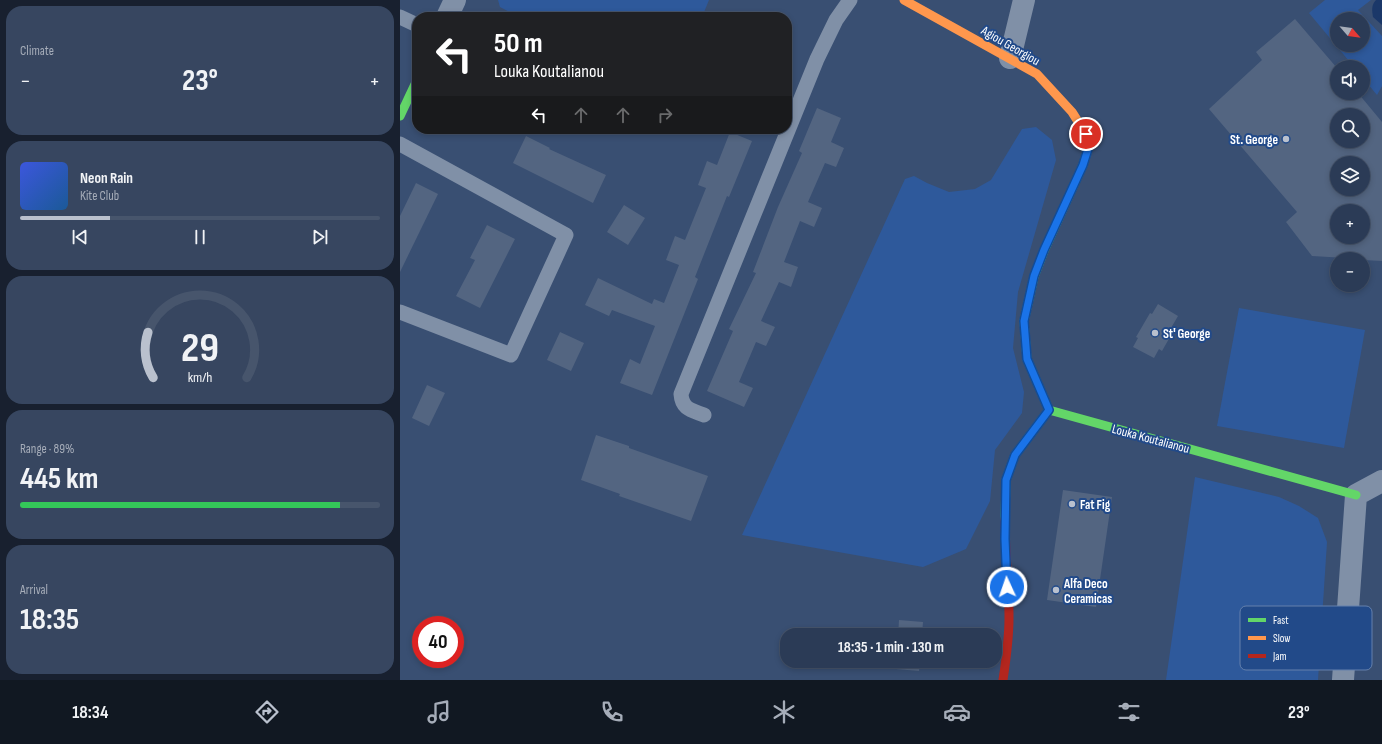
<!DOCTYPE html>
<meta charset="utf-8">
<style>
body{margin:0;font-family:"Sofia Sans Condensed",sans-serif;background:#374660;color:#f1f3f6;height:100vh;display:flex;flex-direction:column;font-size:15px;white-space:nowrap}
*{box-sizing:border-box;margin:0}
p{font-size:13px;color:#a6adb9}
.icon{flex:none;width:22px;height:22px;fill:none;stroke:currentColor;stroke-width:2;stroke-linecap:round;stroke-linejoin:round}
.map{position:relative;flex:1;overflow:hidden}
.side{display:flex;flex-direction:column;gap:6px;padding:6px;background:#18202f;width:400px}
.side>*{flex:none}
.banner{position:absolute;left:12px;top:12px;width:380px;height:122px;border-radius:16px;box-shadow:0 2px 6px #0003,0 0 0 1px #47556c;background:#202124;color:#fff;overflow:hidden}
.needle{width:26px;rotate:118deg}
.fabs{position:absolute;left:930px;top:12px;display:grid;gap:8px}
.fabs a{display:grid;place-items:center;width:40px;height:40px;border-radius:50%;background:#2b3b56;box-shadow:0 2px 6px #0003,0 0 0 1px #47556c;font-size:20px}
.speed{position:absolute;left:12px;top:616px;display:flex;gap:8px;font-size:20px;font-weight:700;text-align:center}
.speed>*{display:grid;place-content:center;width:52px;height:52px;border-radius:50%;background:#2b3b56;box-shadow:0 2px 6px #0003,0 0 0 1px #47556c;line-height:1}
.speed .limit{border:6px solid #d22;background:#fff;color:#111}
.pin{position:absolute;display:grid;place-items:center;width:34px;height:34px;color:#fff;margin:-17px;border:2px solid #fff;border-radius:50%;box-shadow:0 1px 4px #0007}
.me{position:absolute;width:44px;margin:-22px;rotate:357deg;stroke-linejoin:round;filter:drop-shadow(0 0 3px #0008)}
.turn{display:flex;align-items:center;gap:14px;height:84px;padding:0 16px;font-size:18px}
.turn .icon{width:52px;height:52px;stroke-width:2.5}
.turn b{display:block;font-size:28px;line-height:34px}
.lanes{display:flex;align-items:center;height:38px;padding:0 16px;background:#0003;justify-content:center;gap:20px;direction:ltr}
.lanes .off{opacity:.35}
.big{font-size:30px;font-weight:700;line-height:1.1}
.side .tile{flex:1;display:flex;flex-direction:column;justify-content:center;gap:6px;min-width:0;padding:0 14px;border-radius:16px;background:#374660}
.side .dial{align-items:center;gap:0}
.dial svg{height:104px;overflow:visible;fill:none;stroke:#47556c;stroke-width:7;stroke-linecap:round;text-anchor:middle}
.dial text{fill:#f1f3f6;stroke:none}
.song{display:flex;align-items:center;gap:12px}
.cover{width:48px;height:48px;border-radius:6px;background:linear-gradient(135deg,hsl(230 70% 55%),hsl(210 70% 35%))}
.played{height:4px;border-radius:2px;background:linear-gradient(90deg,#bac1ce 25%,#47556c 25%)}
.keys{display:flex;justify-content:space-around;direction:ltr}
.heat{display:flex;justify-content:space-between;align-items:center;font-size:22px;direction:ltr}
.charge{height:6px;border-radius:3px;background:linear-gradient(90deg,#34c759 89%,#47556c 0)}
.trip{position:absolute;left:380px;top:628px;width:222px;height:40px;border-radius:16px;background:#2b3b56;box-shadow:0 2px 6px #0003,0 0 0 1px #47556c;font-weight:700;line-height:40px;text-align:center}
.menu{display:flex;height:64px;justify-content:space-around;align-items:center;background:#111822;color:#a6adb9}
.menu .icon{width:28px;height:28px}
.menu .selected{color:#bac1ce}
.menu b{font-size:18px;color:#f1f3f6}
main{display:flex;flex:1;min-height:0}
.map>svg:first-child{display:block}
.green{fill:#2e599b;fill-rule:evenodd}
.water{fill:#1b3869}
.building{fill:#536581;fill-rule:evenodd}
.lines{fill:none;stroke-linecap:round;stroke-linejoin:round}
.lane{stroke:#8090a7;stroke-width:15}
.street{stroke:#8090a7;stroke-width:22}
.fast{stroke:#63d668;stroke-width:9}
.slow{stroke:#ff974d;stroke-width:9}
.jam{stroke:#b3261e;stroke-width:9}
.route-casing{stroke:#114b97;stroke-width:10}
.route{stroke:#1a73e8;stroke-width:7}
.poi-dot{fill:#bac1ce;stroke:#224a89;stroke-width:1.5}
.labels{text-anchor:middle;stroke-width:4;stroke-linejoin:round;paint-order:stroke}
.street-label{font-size:13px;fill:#fff;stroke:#224a89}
.poi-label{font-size:13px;font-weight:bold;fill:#fff;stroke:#224a89;text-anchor:start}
.key{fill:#224a89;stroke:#6480ac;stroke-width:1}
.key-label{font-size:11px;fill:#fff}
</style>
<main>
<section class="side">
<div class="tile"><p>Climate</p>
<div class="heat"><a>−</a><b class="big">23°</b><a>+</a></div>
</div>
<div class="tile">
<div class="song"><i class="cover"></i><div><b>Neon Rain</b><p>Kite Club</p></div></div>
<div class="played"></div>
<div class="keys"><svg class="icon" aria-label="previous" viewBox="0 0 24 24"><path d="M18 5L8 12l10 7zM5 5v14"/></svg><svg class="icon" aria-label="pause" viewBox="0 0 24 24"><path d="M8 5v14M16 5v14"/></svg><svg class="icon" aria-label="next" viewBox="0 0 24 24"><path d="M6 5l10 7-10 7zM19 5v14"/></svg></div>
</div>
<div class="tile dial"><svg viewBox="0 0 100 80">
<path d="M14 69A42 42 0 1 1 86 69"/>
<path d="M14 69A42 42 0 0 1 10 34" stroke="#bac1ce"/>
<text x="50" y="56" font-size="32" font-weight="700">29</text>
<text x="50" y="72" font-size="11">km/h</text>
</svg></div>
<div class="tile"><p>Range · 89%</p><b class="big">445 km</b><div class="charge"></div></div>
<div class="tile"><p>Arrival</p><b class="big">18:35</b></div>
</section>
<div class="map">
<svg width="982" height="680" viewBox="0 0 982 680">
<rect width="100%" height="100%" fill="#394f72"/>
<!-- green -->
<g class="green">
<path d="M98,0H309L302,17H119L100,7Z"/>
<path d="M925,0H971L958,10L982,36V86L977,95L963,78V67H954L909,13ZM937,19H963V45H937Z"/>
<path d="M636,127L652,140L656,160L618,292L613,348L624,392L622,413L595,450L590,501L566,549L523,567L342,535L505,179L514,176L527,183L549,192L575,189L591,180L622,129Z"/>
<path d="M839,308L965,330L944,448L817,426Z"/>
<path d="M795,477L879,497L899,506L918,518L927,542L918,680H766Z"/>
</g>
<!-- water -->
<path class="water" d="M976,0H982V25L973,17C972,11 971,5 976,0Z"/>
<!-- building -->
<g class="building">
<path d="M895,19L937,68V93H958L982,122V261L963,260V259L912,256L886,222L897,212L809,109L862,60L856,52ZM937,115H963V141H937ZM937,163H963V189H937ZM937,211H963V237H937Z"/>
<path d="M417,108L441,118L431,142L444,148L436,167L425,163L408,202L422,208L414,227L400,221L384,262L398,267L391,287L379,282L361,321L375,327L366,346L356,342L339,382L353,388L344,407L307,391L333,331L329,329L356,273L353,272L378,207L402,153L399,151Z"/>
<path d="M330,132L352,141L329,197L327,196L295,277L298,279L252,395L220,383L230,359L240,364L255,326L212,310L209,316L185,305L198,278L252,304L254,299L264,303L279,265L266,260L275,236L285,240L306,188L298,185L307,161L317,165Z"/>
<path d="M126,136L150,148L149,149L206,175L193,203L113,163Z"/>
<path d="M16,183L38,194L0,272V216Z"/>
<path d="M224,205L245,218L228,245L207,232Z"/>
<path d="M87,225L115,239L80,308L56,296L75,260L70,258Z"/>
<path d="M758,304L778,316L771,328L774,330L762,351L759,349L754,358L733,347L738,338L736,337L750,313L752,314Z"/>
<path d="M160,332L184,343L171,371L147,360Z"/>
<path d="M27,385L45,393L29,426L12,418Z"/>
<path d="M196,435L229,446V448L308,476L291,521L219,496L220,494L181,480Z"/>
<path d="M663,490L712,497L696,607L647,600Z"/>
<path d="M499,620L523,622L522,635H498Z"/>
<path d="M496,661H520L519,671L496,669Z"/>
</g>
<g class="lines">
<!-- lane -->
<g class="lane">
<path d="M0,17L17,25"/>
<path d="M0,144L166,235L111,355L0,312"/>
<path d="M304,415C291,410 282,409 281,394L417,59L436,20L450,0"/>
</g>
<!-- street -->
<g class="street">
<path d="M47,17L55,0"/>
<path d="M610,58L624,0"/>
<path d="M943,680L956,495L982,481"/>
</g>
<!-- fast -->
<g class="fast">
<path d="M0,116L17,80"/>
<path d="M649,410L627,359L624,321L634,277L644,251L683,165L688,149L686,134L684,131"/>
<path d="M649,410L956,495"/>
<path d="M605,519L606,480L615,455L649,410"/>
</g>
<!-- slow -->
<path class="slow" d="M504,0L637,74L672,112L684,131"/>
<!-- jam -->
<path class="jam" d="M603,680C606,660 609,639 609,618C609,585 605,553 605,519"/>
</g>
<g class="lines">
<defs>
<path id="route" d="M607,587L605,539L606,480L615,455L649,410L627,359L624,321L634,276L644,250L683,165L688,149L686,134"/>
</defs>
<!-- route casing -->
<use href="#route" class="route-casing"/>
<!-- route -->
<use href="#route" class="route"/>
</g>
<!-- markers -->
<g class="poi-dot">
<circle cx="886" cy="139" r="4"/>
<circle cx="755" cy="333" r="4"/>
<circle cx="672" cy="504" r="4"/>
<circle cx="656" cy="590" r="4"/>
</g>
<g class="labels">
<!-- street labels -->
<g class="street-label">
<text transform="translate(611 45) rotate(30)" y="5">Agiou Georgiou</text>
<text transform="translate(751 438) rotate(15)" y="5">Louka Koutalianou</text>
</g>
<!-- poi labels -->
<g class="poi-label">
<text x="878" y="144" text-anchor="end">St. George</text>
<text x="763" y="338">St' George</text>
<text x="680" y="509">Fat Fig</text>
<text x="664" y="588">Alfa Deco<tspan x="664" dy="15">Ceramicas</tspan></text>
</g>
</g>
<!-- legend -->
<rect x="840" y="606" width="132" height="64" rx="6" class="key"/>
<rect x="848" y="618" width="18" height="4" fill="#63d668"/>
<rect x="848" y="636" width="18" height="4" fill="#ff974d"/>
<rect x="848" y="654" width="18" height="4" fill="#b3261e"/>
<g class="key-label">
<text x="873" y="624">Fast</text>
<text x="873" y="642">Slow</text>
<text x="873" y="660">Jam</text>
</g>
</svg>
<div class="fabs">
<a><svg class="needle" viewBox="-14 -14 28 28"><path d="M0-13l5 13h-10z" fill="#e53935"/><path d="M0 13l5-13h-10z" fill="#a6adb9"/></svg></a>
<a><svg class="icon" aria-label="sound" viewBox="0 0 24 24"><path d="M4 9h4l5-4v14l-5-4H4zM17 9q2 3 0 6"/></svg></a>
<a><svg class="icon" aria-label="search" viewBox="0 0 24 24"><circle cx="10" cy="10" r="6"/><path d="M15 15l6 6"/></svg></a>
<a><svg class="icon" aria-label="layers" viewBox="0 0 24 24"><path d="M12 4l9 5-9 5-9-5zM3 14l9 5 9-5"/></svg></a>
<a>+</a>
<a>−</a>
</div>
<div class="speed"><div class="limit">40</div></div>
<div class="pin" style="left:686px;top:134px;background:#d93025"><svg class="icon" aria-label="arrive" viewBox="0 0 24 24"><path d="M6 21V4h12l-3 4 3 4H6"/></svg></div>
<svg class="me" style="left:607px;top:587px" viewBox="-20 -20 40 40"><circle r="17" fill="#1a73e8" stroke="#fff" stroke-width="3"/><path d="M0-11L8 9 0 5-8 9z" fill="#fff"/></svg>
<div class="trip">18:35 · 1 min · 130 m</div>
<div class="banner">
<div class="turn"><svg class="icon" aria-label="left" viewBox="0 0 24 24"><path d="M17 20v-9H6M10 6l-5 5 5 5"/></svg><div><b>50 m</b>Louka Koutalianou</div></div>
<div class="lanes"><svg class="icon" aria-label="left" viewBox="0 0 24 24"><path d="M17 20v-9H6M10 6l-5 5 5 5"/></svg><svg class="icon off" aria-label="ahead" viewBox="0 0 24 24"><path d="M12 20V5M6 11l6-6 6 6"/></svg><svg class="icon off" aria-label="ahead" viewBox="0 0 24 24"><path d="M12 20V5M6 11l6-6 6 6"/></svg><svg class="icon off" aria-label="right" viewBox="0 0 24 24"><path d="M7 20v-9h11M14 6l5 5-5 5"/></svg></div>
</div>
</div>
</main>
<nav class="menu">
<b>18:34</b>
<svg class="icon selected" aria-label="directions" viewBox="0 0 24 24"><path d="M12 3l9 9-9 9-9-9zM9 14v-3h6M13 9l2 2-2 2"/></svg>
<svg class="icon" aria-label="music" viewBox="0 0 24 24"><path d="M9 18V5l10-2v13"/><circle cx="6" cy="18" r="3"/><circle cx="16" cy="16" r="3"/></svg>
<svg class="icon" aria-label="phone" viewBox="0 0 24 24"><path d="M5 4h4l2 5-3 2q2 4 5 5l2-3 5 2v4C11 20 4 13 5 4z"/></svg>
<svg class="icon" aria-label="climate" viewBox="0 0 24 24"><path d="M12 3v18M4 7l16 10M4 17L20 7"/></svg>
<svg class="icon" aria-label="car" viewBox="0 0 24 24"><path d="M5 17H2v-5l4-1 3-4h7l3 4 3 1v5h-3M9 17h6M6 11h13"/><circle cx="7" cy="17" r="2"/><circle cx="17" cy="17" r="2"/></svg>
<svg class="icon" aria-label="filters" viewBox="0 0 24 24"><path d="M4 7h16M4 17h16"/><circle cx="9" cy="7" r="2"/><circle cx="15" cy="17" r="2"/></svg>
<b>23°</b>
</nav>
